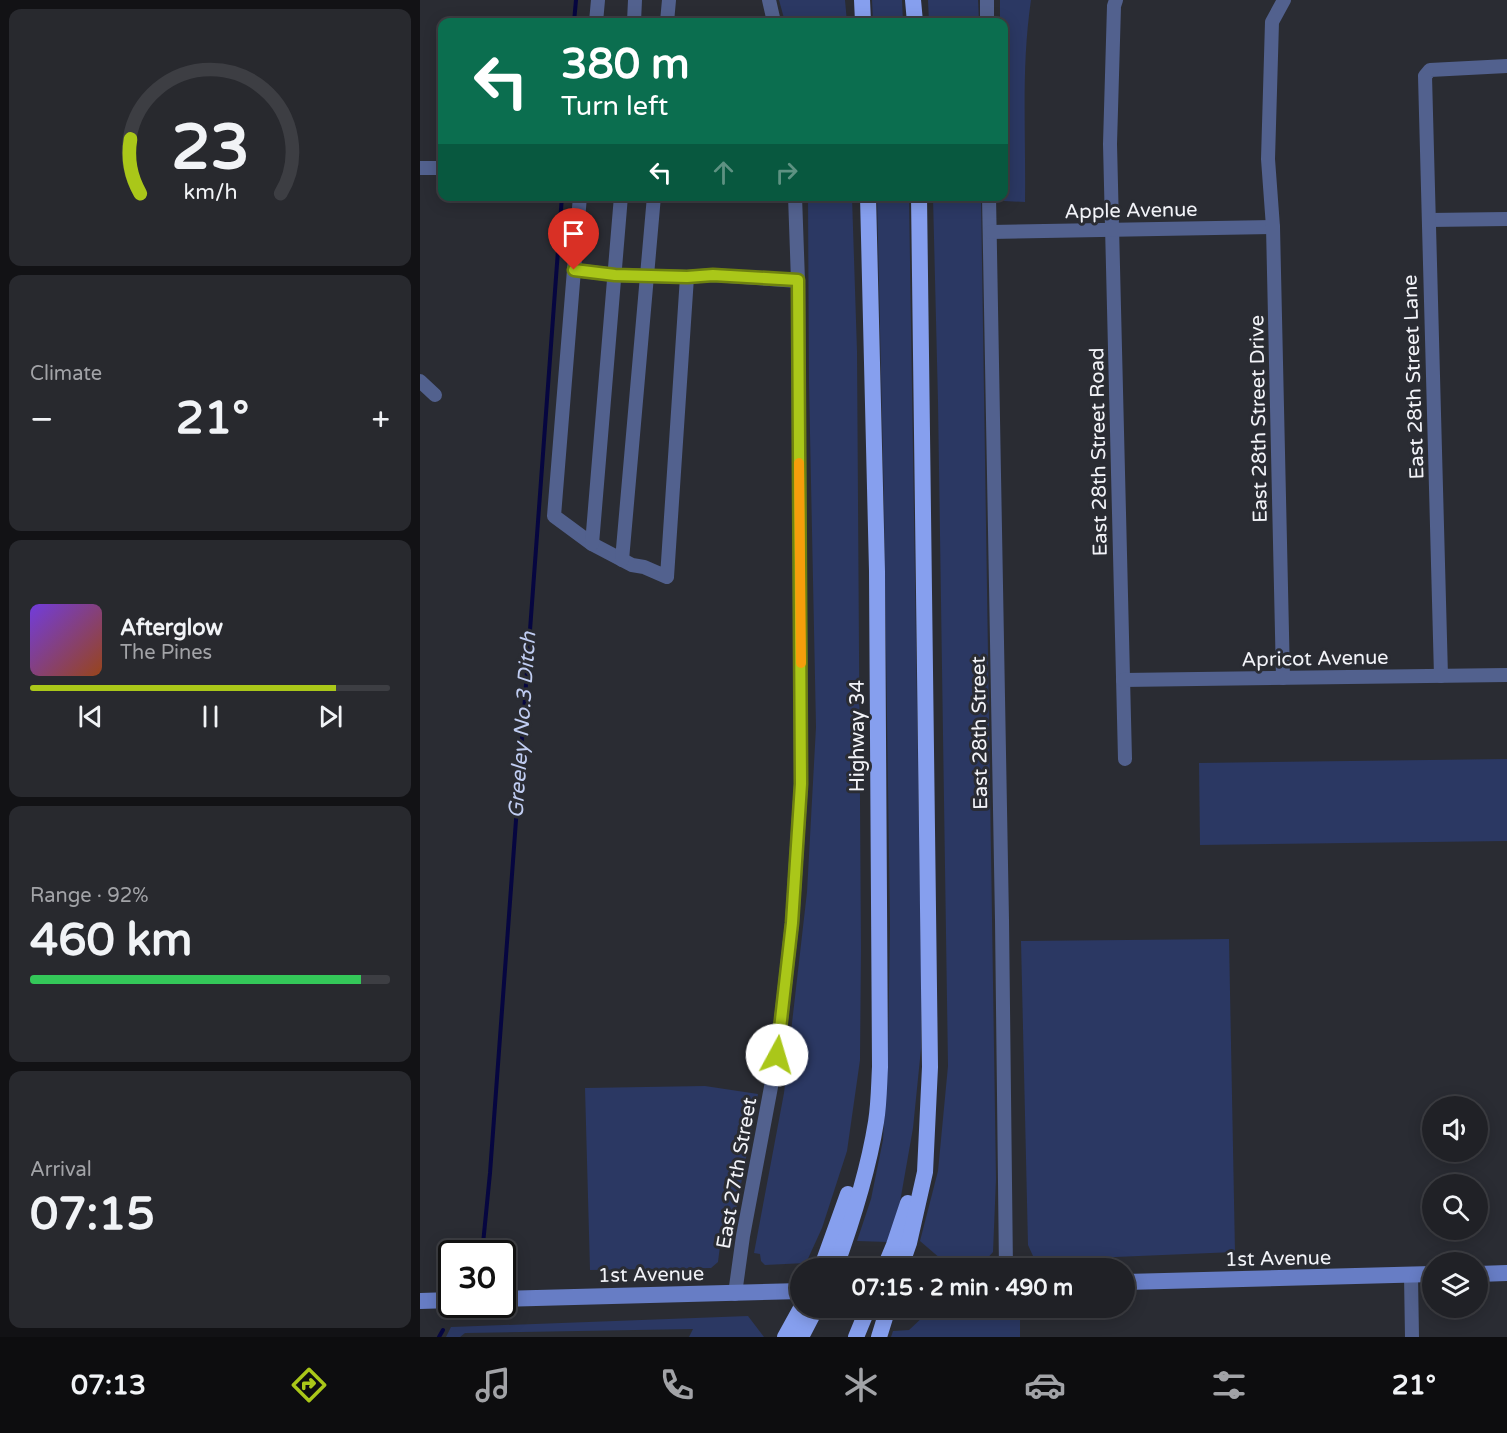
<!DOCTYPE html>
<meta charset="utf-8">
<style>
body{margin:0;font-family:"Varela Round",sans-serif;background:#28292e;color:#f1f3f6;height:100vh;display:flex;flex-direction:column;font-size:22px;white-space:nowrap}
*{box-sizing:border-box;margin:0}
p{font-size:20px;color:#a2a3a7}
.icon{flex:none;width:33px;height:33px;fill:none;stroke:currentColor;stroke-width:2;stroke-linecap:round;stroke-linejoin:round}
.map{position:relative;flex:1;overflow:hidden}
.sheet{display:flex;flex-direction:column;gap:9px;padding:9px;background:#121215;width:420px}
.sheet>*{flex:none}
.guide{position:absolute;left:18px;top:18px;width:570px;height:183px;border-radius:12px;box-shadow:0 3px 15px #0003,0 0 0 2px #3d3e43;background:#0b6e4f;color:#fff;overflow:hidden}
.controls{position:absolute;left:1002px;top:1096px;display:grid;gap:12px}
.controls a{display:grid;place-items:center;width:66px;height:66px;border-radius:50%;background:#202126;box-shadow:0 3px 15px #0003,0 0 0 2px #3d3e43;font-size:30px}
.speed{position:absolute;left:18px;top:1240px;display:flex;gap:12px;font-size:30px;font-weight:700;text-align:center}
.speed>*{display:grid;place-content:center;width:78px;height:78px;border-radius:50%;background:#202126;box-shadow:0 3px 15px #0003,0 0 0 2px #3d3e43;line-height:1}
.speed .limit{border:3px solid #111;border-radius:9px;background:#fff;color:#111}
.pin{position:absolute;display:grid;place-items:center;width:51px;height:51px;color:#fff;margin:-62px -26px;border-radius:50% 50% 50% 0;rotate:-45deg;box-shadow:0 0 6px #0007}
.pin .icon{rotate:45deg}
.me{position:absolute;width:66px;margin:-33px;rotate:6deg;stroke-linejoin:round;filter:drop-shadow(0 0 4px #0008)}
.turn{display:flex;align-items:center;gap:21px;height:126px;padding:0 24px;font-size:27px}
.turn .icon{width:78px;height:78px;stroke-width:2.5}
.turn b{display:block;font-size:42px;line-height:51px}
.lanes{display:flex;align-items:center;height:57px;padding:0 24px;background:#0003;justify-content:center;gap:30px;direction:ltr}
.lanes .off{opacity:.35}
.big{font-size:45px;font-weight:800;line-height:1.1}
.sheet .tile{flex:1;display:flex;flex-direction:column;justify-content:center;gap:9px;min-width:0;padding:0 21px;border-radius:12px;background:#28292e}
.sheet .dial{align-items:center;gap:0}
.dial svg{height:156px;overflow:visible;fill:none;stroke:#3d3e43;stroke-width:7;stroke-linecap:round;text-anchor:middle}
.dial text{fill:#f1f3f6;stroke:none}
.song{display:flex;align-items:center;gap:18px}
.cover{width:72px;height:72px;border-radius:9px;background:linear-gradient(135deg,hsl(260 70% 55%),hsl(20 70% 35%))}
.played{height:6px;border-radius:3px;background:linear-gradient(90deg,#aac719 85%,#3d3e43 85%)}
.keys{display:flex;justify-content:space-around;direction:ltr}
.heat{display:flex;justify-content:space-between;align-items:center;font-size:33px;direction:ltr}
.charge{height:9px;border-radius:4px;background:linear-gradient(90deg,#34c759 92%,#3d3e43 0)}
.trip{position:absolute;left:370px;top:1258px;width:345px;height:60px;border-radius:30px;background:#202126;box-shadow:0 3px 15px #0003,0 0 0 2px #3d3e43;font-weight:800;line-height:60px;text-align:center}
.tabs{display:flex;height:96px;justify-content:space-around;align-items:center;background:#0d0d0f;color:#a2a3a7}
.tabs .icon{width:42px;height:42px}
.tabs .current{color:#aac719}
.tabs b{font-size:27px;color:#f1f3f6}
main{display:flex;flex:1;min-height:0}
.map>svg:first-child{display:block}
.green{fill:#2b3863}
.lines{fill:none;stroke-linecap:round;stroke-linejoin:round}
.stream{stroke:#060640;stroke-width:4}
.minor{stroke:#52618e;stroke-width:14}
.secondary{stroke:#677dc5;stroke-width:16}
.trunk{stroke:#869fee;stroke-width:16}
.route-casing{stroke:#6e8110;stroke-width:15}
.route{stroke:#aac719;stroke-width:10}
.slow{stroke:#f59e0b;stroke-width:10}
.labels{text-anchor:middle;stroke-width:6;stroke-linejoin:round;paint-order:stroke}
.street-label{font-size:20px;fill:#f2f3f8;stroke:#2a2c33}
.water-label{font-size:21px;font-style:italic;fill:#c0cdf2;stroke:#2a2c33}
</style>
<main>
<section class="sheet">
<div class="tile dial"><svg viewBox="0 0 100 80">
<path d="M14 69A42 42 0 1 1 86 69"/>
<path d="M14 69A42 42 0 0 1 9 41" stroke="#aac719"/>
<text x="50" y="56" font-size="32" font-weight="700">23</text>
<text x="50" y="72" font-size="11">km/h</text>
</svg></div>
<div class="tile"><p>Climate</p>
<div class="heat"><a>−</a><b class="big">21°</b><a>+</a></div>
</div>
<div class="tile">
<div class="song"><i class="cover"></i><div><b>Afterglow</b><p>The Pines</p></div></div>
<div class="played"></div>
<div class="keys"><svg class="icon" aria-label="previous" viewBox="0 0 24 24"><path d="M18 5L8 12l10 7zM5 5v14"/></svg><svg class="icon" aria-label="pause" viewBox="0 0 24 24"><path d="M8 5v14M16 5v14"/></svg><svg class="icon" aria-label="next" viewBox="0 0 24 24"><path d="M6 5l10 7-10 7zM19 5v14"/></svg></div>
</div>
<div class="tile"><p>Range · 92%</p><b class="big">460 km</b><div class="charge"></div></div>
<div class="tile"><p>Arrival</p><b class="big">07:15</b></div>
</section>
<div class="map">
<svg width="1087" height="1337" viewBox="0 0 1087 1337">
<rect width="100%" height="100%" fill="#2a2c33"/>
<!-- green -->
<g class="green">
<path d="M359,0H425L427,22H365Z"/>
<path d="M452,0H482L483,22H453Z"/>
<path d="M508,0H558L559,22H509Z"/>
<path d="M580,0H611C601,68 606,133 605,202L584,201L582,197L584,196V22H580Z"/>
<path d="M388,197H432L437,351L441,949L440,1060L427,1151L402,1228L386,1263L345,1265L341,1261L340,1254L334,1253L364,1093L387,892L396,727L389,384Z"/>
<path d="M457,197H489L501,963V1049L493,1128L480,1202L468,1242L437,1241L451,1199L463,1140L468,1051L470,927L464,504Z"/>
<path d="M513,197H561L576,1179L573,1252L564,1262L528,1265L500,1241L518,1171L528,1066L518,402Z"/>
<path d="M1087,759V841L780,845L779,763Z"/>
<path d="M809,939L815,1252L623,1260L613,1256L608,1245L601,941Z"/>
<path d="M285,1086L338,1094L309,1248L300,1246L298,1262L291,1268L170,1270L165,1088Z"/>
<path d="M600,1315V1337H471L473,1331L489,1330L504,1316Z"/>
<path d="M328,1316L344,1337H269L273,1329L45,1333L40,1337H26L31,1327Z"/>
</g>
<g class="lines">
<!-- stream -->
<g class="stream">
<path d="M154,22L156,0"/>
<path d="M62,1254L70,1173L142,196"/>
<path d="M19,1337L23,1330"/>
</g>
<!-- minor -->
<g class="minor">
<path d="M349,0L354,22"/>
<path d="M567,0V22"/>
<path d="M696,0L694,6L690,144L705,759"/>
<path d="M176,22L178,0"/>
<path d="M214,22L215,0"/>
<path d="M247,22L249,0"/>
<path d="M0,168H22"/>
<path d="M160,196L134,516L172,544L212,565L224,567L247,577L267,277"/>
<path d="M569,196L582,920L586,1269"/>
<path d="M1009,220L1087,219"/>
<path d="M570,232L853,227"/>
<path d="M154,270L195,275L267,277L293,275L378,281"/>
<path d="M0,381L15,395"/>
<path d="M172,544L201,196"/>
<path d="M202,560L234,196"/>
<path d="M1021,676L1005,76L1010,70L1087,66"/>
<path d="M863,678L853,227L848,159L852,22L864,0"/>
<path d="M703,680L1087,675"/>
<path d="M991,1275L992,1337"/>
<path d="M315,1294L323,1236L357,1055L372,923L381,784L378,281L375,196"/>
</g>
<!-- secondary -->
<g class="secondary">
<path d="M1058,1274L1087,1273"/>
<path d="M705,1282L1012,1274"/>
<path d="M82,1299L381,1291"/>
<path d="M0,1301L32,1300"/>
</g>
<!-- trunk -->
<g class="trunk">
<path d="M442,0L443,22"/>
<path d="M493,0L495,22"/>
<path d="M401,1269L428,1194"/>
<path d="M415,1269C432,1222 448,1172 456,1122C459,1104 459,1085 460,1067L457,571L448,196"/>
<path d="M464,1269L474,1245L488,1203"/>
<path d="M480,1269L489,1243L505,1172L510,1067L499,196"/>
<path d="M365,1337L381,1308"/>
<path d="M381,1337L396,1308"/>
<path d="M436,1337L448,1308"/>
<path d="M459,1337L468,1308"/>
</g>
</g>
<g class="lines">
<defs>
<path id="route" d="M154,270L195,275L267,277L293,275L378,280L381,784L372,923L357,1055"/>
</defs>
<!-- route casing -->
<use href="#route" class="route-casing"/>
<!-- route -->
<use href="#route" class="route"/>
<!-- slow -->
<path class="slow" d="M379,463L381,663"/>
</g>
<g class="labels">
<!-- street labels -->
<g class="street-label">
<text transform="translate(711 210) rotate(-1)" y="7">Apple Avenue</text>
<text transform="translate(993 377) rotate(-92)" y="7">East 28th Street Lane</text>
<text transform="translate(838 419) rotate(-91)" y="7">East 28th Street Drive</text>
<text transform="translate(678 452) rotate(-91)" y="7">East 28th Street Road</text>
<text transform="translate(895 658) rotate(-1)" y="7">Apricot Avenue</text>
<text transform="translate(559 733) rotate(-91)" y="7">East 28th Street</text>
<text transform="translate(437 736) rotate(-90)" y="7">Highway 34</text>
<text transform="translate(316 1173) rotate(-80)" y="7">East 27th Street</text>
<text transform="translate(858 1258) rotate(-1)" y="7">1st Avenue</text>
<text transform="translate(231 1274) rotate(-1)" y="7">1st Avenue</text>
</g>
<!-- water labels -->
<g class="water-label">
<text transform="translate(102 725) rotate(-86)" y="7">Greeley No.3 Ditch</text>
</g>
</g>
</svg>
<div class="controls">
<a><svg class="icon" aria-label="sound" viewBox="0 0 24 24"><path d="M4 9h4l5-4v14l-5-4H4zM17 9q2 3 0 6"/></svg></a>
<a><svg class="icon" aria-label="search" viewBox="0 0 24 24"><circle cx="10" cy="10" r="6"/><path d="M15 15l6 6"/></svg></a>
<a><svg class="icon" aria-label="layers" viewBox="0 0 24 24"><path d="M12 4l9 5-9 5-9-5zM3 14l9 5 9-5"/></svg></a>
</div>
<div class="speed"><div class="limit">30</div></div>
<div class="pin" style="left:154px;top:270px;background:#d93025"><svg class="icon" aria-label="arrive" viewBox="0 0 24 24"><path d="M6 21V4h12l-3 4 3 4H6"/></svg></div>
<svg class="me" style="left:357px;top:1055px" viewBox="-20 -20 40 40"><circle r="19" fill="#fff"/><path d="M0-13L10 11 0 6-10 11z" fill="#aac719"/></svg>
<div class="trip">07:15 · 2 min · 490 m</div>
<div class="guide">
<div class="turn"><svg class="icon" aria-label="left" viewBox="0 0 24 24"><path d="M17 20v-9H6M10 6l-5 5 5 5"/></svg><div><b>380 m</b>Turn left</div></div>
<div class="lanes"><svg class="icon" aria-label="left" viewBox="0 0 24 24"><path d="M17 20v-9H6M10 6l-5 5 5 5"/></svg><svg class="icon off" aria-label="ahead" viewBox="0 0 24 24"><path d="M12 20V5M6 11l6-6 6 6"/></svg><svg class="icon off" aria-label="right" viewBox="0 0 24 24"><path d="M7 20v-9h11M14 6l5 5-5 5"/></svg></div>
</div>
</div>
</main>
<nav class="tabs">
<b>07:13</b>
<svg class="icon current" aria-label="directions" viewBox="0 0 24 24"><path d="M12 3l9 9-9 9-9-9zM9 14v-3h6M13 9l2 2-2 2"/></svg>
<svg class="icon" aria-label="music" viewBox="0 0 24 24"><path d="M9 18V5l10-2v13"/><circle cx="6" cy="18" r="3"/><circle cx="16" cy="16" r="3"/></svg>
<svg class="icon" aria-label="phone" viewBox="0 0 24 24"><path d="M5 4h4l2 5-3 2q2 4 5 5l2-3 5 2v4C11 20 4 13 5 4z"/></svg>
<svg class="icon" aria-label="climate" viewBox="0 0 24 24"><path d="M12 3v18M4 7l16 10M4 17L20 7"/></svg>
<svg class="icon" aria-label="car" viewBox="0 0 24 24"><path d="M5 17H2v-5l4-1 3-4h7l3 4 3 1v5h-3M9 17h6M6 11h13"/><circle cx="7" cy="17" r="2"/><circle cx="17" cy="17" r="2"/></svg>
<svg class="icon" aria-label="filters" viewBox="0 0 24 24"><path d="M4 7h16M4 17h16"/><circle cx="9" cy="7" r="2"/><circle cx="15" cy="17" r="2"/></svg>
<b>21°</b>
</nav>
